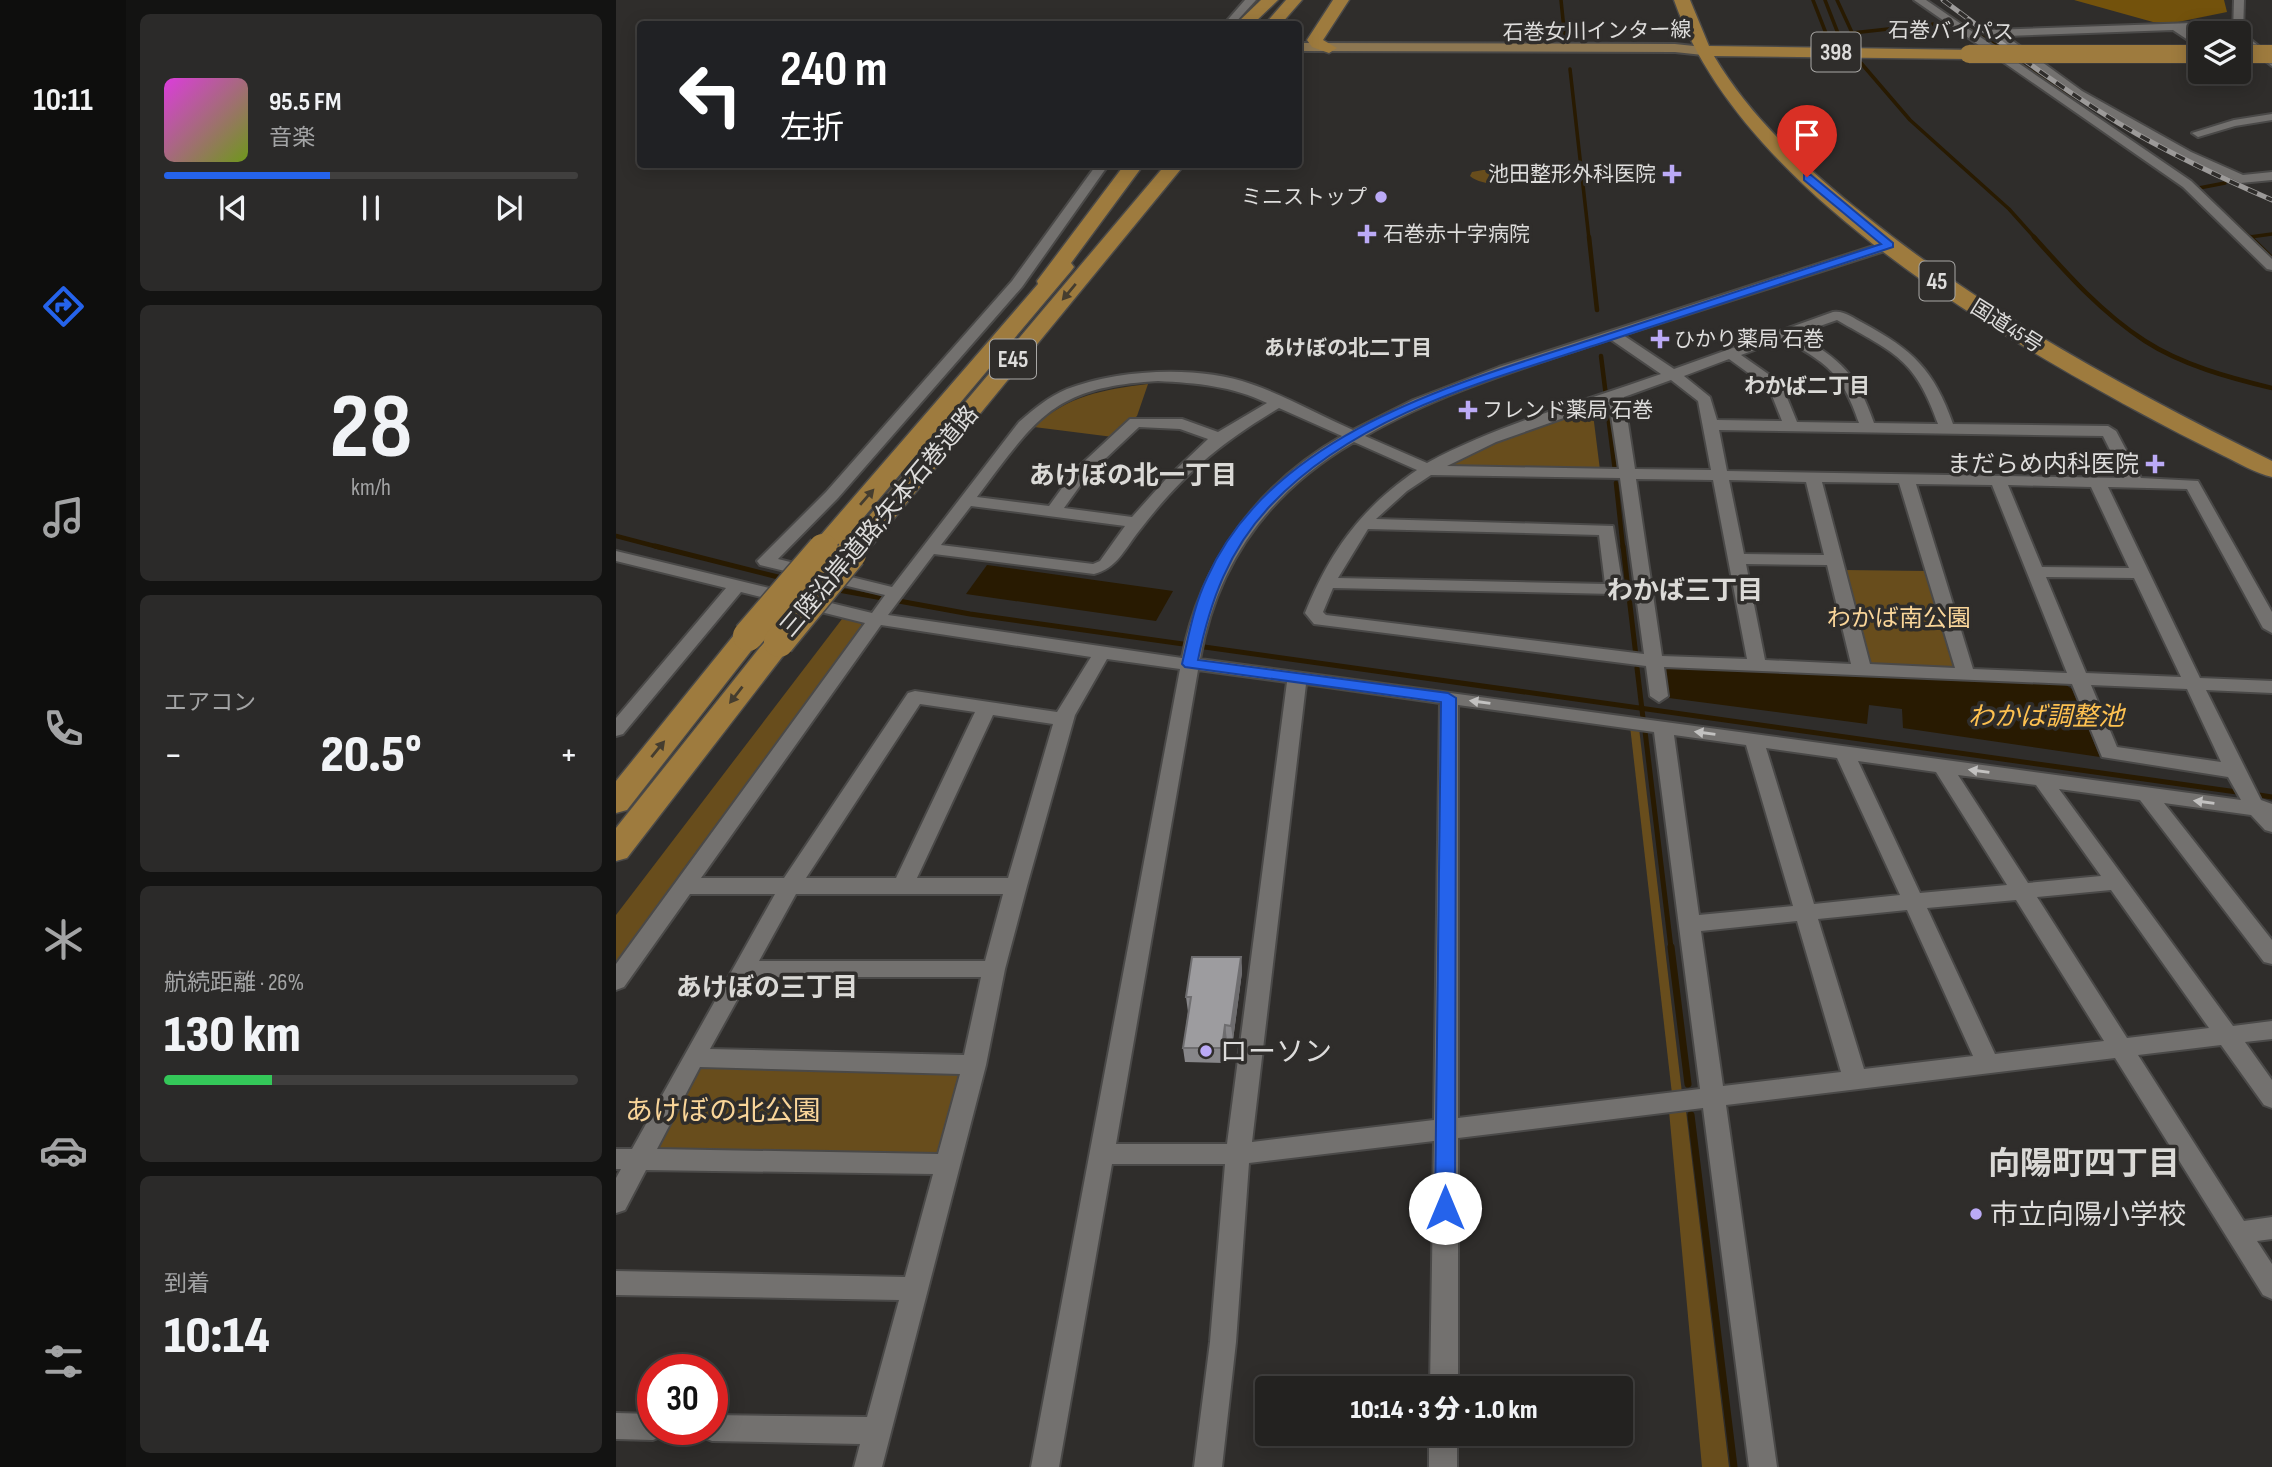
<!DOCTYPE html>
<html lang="ja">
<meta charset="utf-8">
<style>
body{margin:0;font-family:"Sofia Sans Condensed","Noto Sans JP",sans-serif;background:#2b2a29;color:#f1f3f6;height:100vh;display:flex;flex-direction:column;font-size:26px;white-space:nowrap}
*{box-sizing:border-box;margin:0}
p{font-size:23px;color:#a3a4a5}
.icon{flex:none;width:38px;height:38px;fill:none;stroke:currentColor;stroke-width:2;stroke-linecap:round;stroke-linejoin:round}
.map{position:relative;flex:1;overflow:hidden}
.panel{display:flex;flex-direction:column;gap:14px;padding:14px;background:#131312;width:490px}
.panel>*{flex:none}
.top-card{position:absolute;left:21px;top:21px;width:665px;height:147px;border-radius:7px;box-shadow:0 4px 18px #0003,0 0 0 2px #403f3e;background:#202124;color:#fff;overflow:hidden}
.fabs{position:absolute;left:1572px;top:21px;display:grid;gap:14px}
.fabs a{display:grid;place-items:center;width:63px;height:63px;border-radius:7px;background:#232220;box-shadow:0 4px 18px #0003,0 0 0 2px #403f3e;font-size:35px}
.speed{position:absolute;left:21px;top:1354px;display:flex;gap:14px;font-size:35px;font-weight:700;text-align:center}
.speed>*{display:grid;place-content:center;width:91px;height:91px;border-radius:50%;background:#232220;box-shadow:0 4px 18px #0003,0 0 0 2px #403f3e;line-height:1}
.speed .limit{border:10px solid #d22;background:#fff;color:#111}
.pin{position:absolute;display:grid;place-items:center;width:60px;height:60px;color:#fff;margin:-72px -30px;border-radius:50% 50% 50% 0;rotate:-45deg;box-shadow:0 0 7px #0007}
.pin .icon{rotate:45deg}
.me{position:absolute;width:77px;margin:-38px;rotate:0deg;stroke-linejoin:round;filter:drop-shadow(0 0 5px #0008)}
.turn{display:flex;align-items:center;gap:24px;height:147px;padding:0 28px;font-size:32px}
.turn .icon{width:91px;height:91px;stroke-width:2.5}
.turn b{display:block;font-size:49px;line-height:60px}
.big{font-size:52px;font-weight:800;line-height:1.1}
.panel .widget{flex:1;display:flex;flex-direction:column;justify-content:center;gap:10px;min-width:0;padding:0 24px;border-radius:10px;background:#2b2a29}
.panel .dial{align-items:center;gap:0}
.dial b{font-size:91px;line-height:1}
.song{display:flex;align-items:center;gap:21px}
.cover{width:84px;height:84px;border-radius:10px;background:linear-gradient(135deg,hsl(300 70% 55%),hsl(80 70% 35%))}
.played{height:7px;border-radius:4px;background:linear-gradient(90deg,#2563eb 40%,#403f3e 40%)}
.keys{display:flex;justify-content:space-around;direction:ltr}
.heat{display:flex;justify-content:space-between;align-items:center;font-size:38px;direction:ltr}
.charge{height:10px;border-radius:5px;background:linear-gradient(90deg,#34c759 26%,#403f3e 0)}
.trip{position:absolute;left:639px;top:1376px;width:378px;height:70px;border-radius:7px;background:#232220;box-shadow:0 4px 18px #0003,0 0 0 2px #403f3e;font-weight:800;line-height:70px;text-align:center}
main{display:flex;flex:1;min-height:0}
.tab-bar{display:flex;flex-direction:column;width:126px;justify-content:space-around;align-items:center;background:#0e0e0d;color:#a3a4a5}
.tab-bar .icon{width:49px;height:49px}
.tab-bar .current{color:#2563eb}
.tab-bar b{font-size:32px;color:#f1f3f6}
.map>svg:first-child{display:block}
.green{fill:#684d1c}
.forest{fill:#73520c}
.water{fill:#281a01}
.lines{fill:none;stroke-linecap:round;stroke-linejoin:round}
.stream-far3{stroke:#281a01;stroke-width:3.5}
.stream-far2{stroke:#281a01;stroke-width:4.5}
.stream-far1{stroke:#281a01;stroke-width:5}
.stream{stroke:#281a01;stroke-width:7}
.minor-casing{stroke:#4a4948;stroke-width:4}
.major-casing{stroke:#4a4948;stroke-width:4}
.highway-casing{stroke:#4a4948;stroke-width:3}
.minor{fill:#73716f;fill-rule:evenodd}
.major{fill:#8d7752;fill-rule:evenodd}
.highway{fill:#9e7b3e;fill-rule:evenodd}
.rail-casing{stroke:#9c9a99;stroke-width:5}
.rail{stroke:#2f2d2b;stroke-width:3.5;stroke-dasharray:10;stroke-linecap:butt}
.highway-bridge-far1-casing{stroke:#4a4948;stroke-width:19;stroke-linecap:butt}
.highway-bridge-casing{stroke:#4a4948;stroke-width:33;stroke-linecap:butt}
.highway-bridge-far1{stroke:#9e7b3e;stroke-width:18}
.highway-bridge{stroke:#9e7b3e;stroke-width:30}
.wall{fill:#878689}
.shaded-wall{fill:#6e6d6f}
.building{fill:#9d9c9f;stroke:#6e6d6f;stroke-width:2}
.oneway{fill:#453d2f}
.oneway2{fill:#c2c1c0}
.route{fill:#2563eb;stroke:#184099;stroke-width:2}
.poi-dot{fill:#bbaaf6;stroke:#2f2d2b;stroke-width:2.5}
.labels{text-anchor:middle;stroke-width:7;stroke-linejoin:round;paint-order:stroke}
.far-street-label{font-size:21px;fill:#dddcdb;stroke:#2f2d2b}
.far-poi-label{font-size:21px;fill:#dddcdb;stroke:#2f2d2b;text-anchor:start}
.far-neighbourhood-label{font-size:21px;font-weight:bold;fill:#dbdad7;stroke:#2f2d2b}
.shield{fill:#2f2d2b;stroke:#a9a8a6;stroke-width:2}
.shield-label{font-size:23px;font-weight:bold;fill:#dddcdb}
.poi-label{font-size:24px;fill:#dddcdb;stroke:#2f2d2b;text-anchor:end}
.street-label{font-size:24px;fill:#dddcdb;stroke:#2f2d2b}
.park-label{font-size:24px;fill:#f9d599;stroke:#2f2d2b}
.neighbourhood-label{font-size:26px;font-weight:bold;fill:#dbdad7;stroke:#2f2d2b}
.water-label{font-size:26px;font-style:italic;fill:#fec150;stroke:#2f2d2b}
.near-poi-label{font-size:28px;fill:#dddcdb;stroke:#2f2d2b;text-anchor:start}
.near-park-label{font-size:28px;fill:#f9d599;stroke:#2f2d2b}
.near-neighbourhood-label{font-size:32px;font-weight:bold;fill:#dbdad7;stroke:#2f2d2b}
</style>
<main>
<nav class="tab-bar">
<b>10:11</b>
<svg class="icon current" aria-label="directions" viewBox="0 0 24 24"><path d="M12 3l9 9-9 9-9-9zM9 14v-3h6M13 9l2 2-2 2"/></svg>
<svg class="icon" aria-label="music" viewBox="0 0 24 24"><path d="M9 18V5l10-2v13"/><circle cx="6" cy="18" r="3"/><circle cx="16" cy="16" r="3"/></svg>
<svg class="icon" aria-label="phone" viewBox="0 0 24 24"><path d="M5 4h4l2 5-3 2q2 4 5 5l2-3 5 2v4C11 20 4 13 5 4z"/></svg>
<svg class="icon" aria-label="climate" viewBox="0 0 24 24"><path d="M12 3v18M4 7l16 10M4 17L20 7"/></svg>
<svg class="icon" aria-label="car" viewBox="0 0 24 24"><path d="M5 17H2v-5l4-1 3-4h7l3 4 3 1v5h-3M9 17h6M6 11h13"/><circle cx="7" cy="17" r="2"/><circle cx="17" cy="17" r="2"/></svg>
<svg class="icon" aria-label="filters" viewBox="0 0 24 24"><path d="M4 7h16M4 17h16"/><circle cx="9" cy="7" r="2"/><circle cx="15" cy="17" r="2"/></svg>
</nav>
<section class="panel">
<div class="widget">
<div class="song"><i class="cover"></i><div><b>95.5 FM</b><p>音楽</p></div></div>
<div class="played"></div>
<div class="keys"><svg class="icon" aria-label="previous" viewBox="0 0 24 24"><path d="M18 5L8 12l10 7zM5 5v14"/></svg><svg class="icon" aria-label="pause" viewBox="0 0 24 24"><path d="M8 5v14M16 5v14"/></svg><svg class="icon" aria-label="next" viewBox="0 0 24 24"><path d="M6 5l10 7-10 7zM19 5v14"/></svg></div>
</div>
<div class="widget dial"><b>28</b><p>km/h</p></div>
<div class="widget"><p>エアコン</p>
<div class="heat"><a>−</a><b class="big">20.5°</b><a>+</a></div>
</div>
<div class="widget"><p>航続距離 · 26%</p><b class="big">130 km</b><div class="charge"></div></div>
<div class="widget"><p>到着</p><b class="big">10:14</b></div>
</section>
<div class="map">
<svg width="1656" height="1467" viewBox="0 0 1656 1467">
<rect width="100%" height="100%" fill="#2f2d2b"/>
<!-- green -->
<g class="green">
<path d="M867,170H902L913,177C900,186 866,187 854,176L856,172Z"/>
<path d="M532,384L521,416L497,437L418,427C450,396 489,389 532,384Z"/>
<path d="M976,406L984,470L834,467L831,464L863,448Z"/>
<path d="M1228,570L1312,571L1343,667L1339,669L1258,666L1253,663Z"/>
<path d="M226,619L245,622L246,627L65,872L0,967V915Z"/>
<path d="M1014,726L1023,728L1066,1093L1056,1094Z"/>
<path d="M77,1058L358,1065L331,1164L22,1160Z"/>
<path d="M1053,1111H1070L1113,1467H1086Z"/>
</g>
<!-- forest -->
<path class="forest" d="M1458,0H1608L1611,12L1557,23L1537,22Z"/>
<!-- water -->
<g class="water">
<path d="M371,565L557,591L540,621L350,594Z"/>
<path d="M1050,668L1450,685L1456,689L1484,757L1287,728L1286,709L1253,705L1251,724L1053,698L1049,696L1043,670Z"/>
</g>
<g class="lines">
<!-- stream-far3 -->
<g class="stream-far3">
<path d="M945,0L949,39"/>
<path d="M1197,0L1213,41"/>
<path d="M1209,0L1225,41"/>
<path d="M1221,0L1239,39"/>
<path d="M1326,11L1359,33"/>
<path d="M1236,33L1327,23"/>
<path d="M1366,37L1384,48"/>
<path d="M1399,60L1457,100"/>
<path d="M1245,63L1294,120L1393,209L1420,239"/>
<path d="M954,69L973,239"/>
<path d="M1577,184L1636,239"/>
<path d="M1583,188L1609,183"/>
<path d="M1634,237L1656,234"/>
</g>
<!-- stream-far2 -->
<g class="stream-far2">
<path d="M973,237L981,310"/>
<path d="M1418,237C1452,275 1486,313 1529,341C1566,365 1614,378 1656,388"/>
<path d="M1634,237L1656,258"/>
<path d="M985,356L990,396"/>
<path d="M991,407L999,471"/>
<path d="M1000,483L1007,548"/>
<path d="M0,536L46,548"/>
</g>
<!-- stream-far1 -->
<g class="stream-far1">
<path d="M39,546L170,579"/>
<path d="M1007,546L1020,656"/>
<path d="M217,589L354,614L1628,793"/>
<path d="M1021,668L1027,718"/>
<path d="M1029,731L1055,948"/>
<path d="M1637,794L1656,797"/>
</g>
<!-- stream -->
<g class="stream">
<path d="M1055,947L1072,1084"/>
<path d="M1075,1115L1118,1467"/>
</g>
<defs>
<g id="minor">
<path d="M629,0H640L618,24H608Z"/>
<path d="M1298,0H1310L1575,181L1656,259V270L1651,269L1567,187Z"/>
<path d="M1618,0H1628L1627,33L1656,57V66L1622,40V33H1617Z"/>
<path d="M1577,23L1595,25L1606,33L1570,29L1584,40V48L1557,30L1390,36L1466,91L1575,152L1627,175L1656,172V180L1625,183L1567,158L1458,95L1371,33L1376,30Z"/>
<path d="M1656,114V120L1619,126L1582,137L1576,133L1618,120Z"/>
<path d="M481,164H493L406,287L222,498L162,559L276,587L403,422C418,409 432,397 451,389C502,369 583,365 635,384C670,396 703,415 737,430L797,400L883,367L1273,241L1280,245L1278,248L1007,335L1058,369L1217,312C1228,310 1237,318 1247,323C1297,350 1318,370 1337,424L1492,426L1500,431L1525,478L1582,481L1656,612V633L1647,628L1571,489L1492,487L1584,678L1656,681V693L1590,690L1645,800L1656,804V832L1649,830L1635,815L1548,803L1656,940V964L1648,962L1524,800L1443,789L1617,1026L1656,1021V1039L1629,1042L1656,1080V1108L1648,1105L1605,1045L1522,1055L1628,1221L1656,1217V1239L1641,1241L1656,1264V1299L1647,1295L1499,1058L1110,1105L1161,1467H1133L1087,1108L842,1138V1388H814L818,1141L633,1163L620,1342L606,1467H578L594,1342L609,1164H496L443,1467H415L564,669L491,659L459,715L411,886L389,969L370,1065L266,1467H238L244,1444L96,1441L86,1437L83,1430H96V1415L251,1417L283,1300L0,1295V1271L289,1277L317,1174L30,1170L9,1210L0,1213V1178L5,1169H0V1149H16L159,894H74L8,987L0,990V964L249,623L125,592L7,734L0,736V718L110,588L0,561V551L256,613L269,595L144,565L141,561L210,492L396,281ZM1221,320C1278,353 1299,358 1322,424L1258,423C1241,374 1225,360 1181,334ZM994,339L1045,374C967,402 885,423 811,463L749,436C825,392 912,367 994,339ZM1168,339C1213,365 1226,373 1243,423L1181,422L1165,383L1125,355ZM1113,359L1153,388L1166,421L1101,420L1094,397L1068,376ZM1055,380L1082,401L1095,470L1019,469L1008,397ZM542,381C581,383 616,386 651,403L602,432L566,419H514L459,470L433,506L361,497C421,418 436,387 542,381ZM993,402L1003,469L831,466L880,442ZM663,408L726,436C642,484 584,562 566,658L272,615L318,554L478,574C501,568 508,550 523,531C565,476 604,443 663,408ZM523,427L564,429L592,439L550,479L516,517L448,508L471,476ZM1103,430L1487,436L1508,478L1111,471ZM738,442L801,470C744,509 714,552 689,613L698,624L1030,666L1034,696L1043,702L1052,696L1048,667L1456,684L1486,757L1612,777L1625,800L584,659C601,562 654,491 738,442ZM815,475L1004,478L1028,654L710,615L707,612L717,588L998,594L1007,589L997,526L760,519L791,491ZM1020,479L1097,480L1131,659L1046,656ZM1113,480L1190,482L1208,555L1128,554ZM1206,482L1283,483L1339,668L1254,664ZM1300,484L1376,485L1451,673L1357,669ZM1392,485L1475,487L1513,568L1426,567ZM355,506L509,526L484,561L477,564L325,545ZM752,529L983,535L989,584L722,578ZM1130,564L1211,565L1235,664L1149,660ZM1430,577L1518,578L1565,677L1470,673ZM265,625L475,657L441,712L299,691L292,693L168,878H85ZM582,670L671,682L611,1144H500ZM690,684L824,703L818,1120L636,1142ZM1475,685L1571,689L1605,762L1501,747ZM304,704L359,712L280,878H190ZM842,705L1038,732L1084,1089L842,1118ZM377,715L437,724L392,878H301ZM1058,735L1130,745L1177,906L1083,915ZM1150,748L1221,758L1284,895L1198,904ZM1242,761L1320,772L1391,885L1304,893ZM1342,775L1420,785L1485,876L1412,883ZM1495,890L1593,1028L1511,1038L1421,897ZM180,894H387L369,961H143ZM1400,900L1488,1041L1379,1054L1311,908ZM1291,910L1357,1056L1248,1069L1202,919ZM1181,921L1225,1072L1107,1086L1085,931ZM134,977H365L348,1055L94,1049ZM84,1067L344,1074L322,1154L41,1149Z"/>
<path d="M0,1413L37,1414V1430H50L47,1436L37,1440L0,1439Z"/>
<rect x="813" y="1433" width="28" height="34"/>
</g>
<path id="major" d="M682,43L1059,44L1087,47L1094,51L1087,55L1059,52L682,51Z"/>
<g id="highway">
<path d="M645,0H662L637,24H620Z"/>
<path d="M670,0H686L665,24H649Z"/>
<path d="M717,0H733L707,40L721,48L713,53L696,47L691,40Z"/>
<path d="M1058,0H1074L1093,46L1359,50L1361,54L1359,58L1353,59L1098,56C1136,120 1193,171 1251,217C1375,316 1514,391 1656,461V477C1639,473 1623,463 1608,456C1578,441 1548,426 1519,410C1358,322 1121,181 1058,0Z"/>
<path d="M509,164H528L455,263L458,267L455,271L216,555L207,557L198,555L194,549L198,543L422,284L421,281L424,277Z"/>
<path d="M550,164H569L244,560L235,562L226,560L222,554L226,548Z"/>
<path d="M132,627L142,630L146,636L142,642L11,810L0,813V781L122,630Z"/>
<path d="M163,633L173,636L177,642L173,648L11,858L0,861V828L153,636Z"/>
</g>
</defs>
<!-- minor casing -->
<use href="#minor" class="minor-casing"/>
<!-- major casing -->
<use href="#major" class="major-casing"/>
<!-- highway casing -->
<use href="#highway" class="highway-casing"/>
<!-- minor -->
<use href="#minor" class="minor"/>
<!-- major -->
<use href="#major" class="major"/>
<!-- highway -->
<use href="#highway" class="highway"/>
<defs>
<path id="rail" d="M1327,0C1390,47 1453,95 1521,134C1565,159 1610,180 1656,200"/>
</defs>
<!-- rail casing -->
<use href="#rail" class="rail-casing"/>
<!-- rail -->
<use href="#rail" class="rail"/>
<defs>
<g id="highway-bridge-far1">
<path d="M1353,54H1584"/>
<path d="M1622,54H1656"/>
</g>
<g id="highway-bridge">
<path d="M132,636L207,549"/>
<path d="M163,642L235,554"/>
</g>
</defs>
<!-- highway-bridge-far1 casing -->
<use href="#highway-bridge-far1" class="highway-bridge-far1-casing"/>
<!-- highway-bridge casing -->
<use href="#highway-bridge" class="highway-bridge-casing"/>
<!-- highway-bridge-far1 -->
<use href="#highway-bridge-far1" class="highway-bridge-far1"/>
<!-- highway-bridge -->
<use href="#highway-bridge" class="highway-bridge"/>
</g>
<!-- wall -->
<path class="wall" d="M625,957L626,972L617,1040H611L608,1063L569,1062L567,1048L572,1012L570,997Z"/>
<!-- shaded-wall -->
<g class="shaded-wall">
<path d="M625,957L626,972L617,1040L615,1026Z"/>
<path d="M609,1025L611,1040L608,1063L606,1048Z"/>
</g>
<!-- building -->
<path class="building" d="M576,957H625L615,1026L609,1025L606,1048H567L575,997H570Z"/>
<!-- one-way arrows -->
<defs><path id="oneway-solid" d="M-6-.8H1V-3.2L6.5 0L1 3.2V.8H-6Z" transform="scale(1.75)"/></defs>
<g class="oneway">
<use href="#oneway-solid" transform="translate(453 292) rotate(130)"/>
<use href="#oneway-solid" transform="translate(251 497) rotate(-49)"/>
<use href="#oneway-solid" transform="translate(120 695) rotate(128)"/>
<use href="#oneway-solid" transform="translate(42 749) rotate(-51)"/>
</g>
<g class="oneway2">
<use href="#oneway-solid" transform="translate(864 702) rotate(-172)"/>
<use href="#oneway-solid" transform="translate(1089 733) rotate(-172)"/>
<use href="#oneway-solid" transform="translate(1363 771) rotate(-172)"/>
<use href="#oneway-solid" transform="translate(1588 802) rotate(-172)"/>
</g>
<!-- route -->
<path class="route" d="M1188,175H1195L1277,243V247C1183,278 1089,309 995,340C878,379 743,412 655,505C613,549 594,601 582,660L832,693L840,698L839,1208L836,1214L829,1217L822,1214L819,1208L825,702L569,667L566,664C573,634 578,605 591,578C655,434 838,384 974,340C1071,308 1168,276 1265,244L1188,180Z"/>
<!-- markers -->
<g class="poi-dot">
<path d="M1052.5 163.5h7v7h7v7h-7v7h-7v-7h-7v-7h7z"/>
<circle cx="765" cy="197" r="7"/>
<path d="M747.5 223.5h7v7h7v7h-7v7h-7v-7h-7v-7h7z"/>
<path d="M1040.5 328.5h7v7h7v7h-7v7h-7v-7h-7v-7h7z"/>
<path d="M848.5 399.5h7v7h7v7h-7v7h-7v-7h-7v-7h7z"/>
<path d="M1535.5 453.5h7v7h7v7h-7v7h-7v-7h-7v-7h7z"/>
<circle cx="590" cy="1051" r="7"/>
<circle cx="1360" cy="1214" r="7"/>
</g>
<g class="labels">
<!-- far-street labels -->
<g class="far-street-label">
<text transform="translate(981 31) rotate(-1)" y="7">石巻女川インター線</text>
<text transform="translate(1335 31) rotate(1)" y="7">石巻バイパス</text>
<text transform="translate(1391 326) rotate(32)" y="7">国道45号</text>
</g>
<!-- far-poi labels -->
<g class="far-poi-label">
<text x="1040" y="181" text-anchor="end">池田整形外科医院</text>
<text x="751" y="204" text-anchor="end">ミニストップ</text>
<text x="767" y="241">石巻赤十字病院</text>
<text x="1058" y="346">ひかり薬局 石巻</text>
<text x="866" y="417">フレンド薬局 石巻</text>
</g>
<!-- far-neighbourhood labels -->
<g class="far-neighbourhood-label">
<text x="732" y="355">あけぼの北二丁目</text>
<text x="1191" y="393">わかば二丁目</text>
</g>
<!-- shield labels -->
<g class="shield">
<rect x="1195.5" y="32.5" width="49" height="39" rx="5"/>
<rect x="1303.5" y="261.5" width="35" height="39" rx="5"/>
<rect x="374" y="339.5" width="46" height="39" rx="5"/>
</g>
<g class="shield-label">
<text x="1220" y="60">398</text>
<text x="1321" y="289">45</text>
<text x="397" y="367">E45</text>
</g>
<!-- poi labels -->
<g class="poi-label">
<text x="1523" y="472">まだらめ内科医院</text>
</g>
<!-- street labels -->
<g class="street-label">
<text transform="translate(263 521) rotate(-50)" y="8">三陸沿岸道路;矢本石巻道路</text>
</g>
<!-- park labels -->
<g class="park-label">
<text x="1283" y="626">わかば南公園</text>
</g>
<!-- neighbourhood labels -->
<g class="neighbourhood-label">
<text x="517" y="484">あけぼの北一丁目</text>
<text x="1069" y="599">わかば三丁目</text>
<text x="151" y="996">あけぼの三丁目</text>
</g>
<!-- water labels -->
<g class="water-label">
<text x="1430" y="725">わかば調整池</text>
</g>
<!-- near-poi labels -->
<g class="near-poi-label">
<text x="604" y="1061">ローソン</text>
<text x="1374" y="1224">市立向陽小学校</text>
</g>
<!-- near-park labels -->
<g class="near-park-label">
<text x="107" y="1120">あけぼの北公園</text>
</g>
<!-- near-neighbourhood labels -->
<g class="near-neighbourhood-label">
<text x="1468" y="1174">向陽町四丁目</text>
</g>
</g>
</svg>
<div class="fabs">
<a><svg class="icon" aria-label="layers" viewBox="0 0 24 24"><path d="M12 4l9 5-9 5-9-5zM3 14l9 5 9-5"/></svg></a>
</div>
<div class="speed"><div class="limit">30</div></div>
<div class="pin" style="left:1191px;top:177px;background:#d93025"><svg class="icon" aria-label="arrive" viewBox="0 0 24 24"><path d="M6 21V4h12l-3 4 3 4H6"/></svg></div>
<svg class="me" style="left:829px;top:1208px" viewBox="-20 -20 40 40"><circle r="19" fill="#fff"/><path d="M0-13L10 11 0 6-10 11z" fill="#2563eb"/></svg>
<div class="trip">10:14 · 3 分 · 1.0 km</div>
<div class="top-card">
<div class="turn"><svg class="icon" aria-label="left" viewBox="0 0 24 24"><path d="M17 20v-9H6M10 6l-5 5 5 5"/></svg><div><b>240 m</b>左折</div></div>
</div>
</div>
</main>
